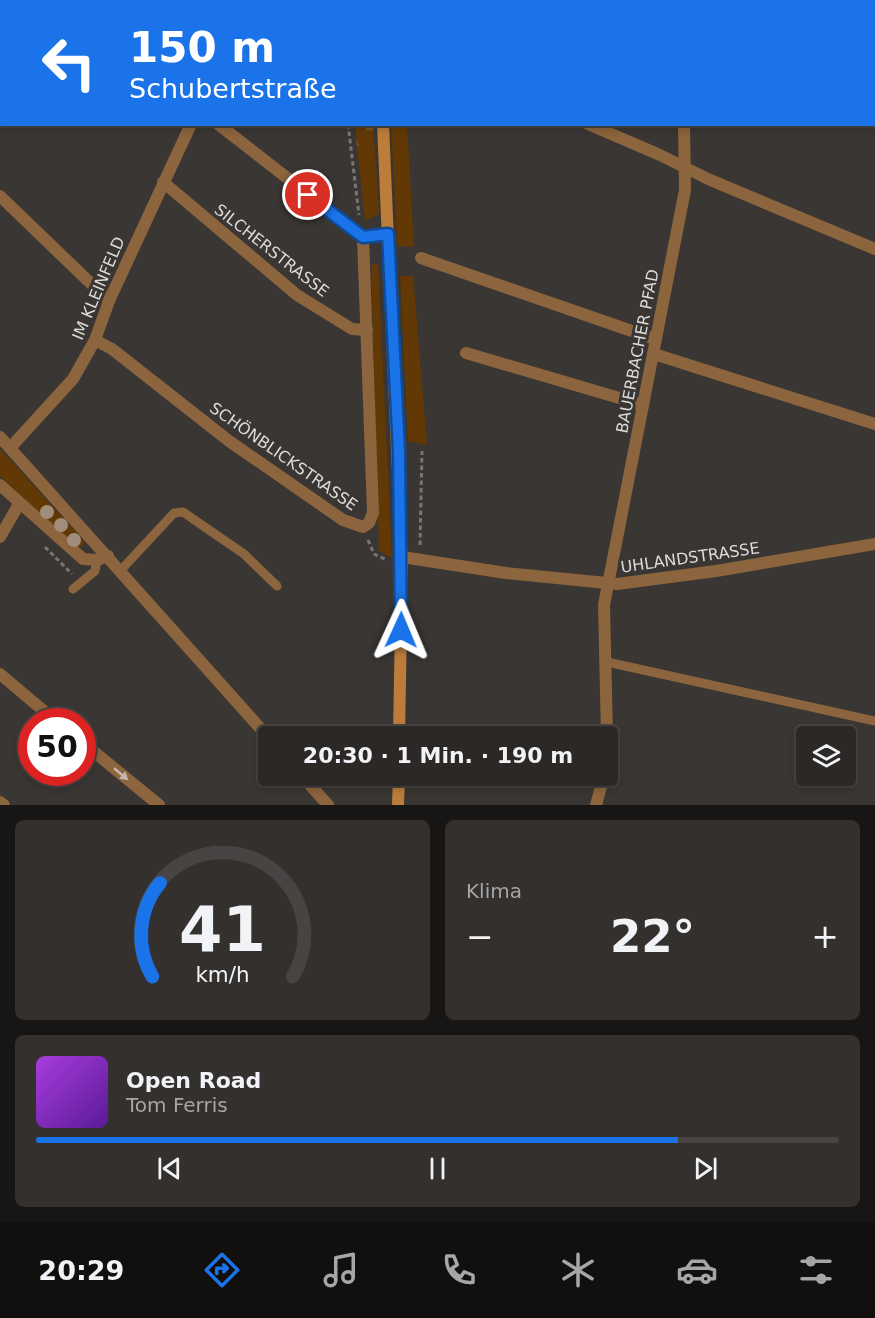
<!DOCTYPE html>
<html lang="de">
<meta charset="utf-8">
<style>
body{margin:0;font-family:"DejaVu Sans",sans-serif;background:#33302e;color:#f1f3f6;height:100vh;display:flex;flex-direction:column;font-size:22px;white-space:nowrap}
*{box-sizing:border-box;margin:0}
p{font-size:20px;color:#a6a6a7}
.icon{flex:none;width:33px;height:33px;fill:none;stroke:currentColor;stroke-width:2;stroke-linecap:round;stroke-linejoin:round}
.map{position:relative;height:805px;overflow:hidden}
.sheet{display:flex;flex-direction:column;gap:15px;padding:15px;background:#181615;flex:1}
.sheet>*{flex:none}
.hud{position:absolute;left:0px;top:0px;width:876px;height:126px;box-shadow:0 3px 9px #0003,0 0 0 2px #474443;background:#1a73e8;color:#fff;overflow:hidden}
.buttons{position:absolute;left:796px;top:726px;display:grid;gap:12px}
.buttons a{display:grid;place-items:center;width:60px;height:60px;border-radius:6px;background:#2b2826;box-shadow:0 3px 9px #0003,0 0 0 2px #474443;font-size:30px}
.speed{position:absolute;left:18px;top:708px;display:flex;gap:12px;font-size:30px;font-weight:700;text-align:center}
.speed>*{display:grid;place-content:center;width:78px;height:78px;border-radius:50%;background:#2b2826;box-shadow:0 3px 9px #0003,0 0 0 2px #474443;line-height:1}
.speed .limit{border:9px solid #d22;background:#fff;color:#111}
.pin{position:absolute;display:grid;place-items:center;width:51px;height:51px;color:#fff;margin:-26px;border:3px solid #fff;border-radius:50%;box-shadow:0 2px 6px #0007}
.me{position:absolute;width:66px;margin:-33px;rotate:1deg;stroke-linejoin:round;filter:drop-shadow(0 0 4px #0008)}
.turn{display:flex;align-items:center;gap:21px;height:126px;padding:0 30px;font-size:27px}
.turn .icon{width:78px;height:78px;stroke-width:2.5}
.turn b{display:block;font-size:42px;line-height:51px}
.big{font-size:45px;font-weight:800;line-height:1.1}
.sheet .tile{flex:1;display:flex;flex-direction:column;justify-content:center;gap:9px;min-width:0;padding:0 21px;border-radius:9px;background:#33302e}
.sheet .dial{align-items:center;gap:0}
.dial svg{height:156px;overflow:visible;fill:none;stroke:#474443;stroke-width:7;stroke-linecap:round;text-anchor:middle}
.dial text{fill:#f1f3f6;stroke:none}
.song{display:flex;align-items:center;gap:18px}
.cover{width:72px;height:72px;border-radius:9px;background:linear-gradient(135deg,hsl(280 70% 55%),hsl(270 70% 35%))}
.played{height:6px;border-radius:3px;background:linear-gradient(90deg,#1a73e8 80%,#474443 80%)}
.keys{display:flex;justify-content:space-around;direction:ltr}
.heat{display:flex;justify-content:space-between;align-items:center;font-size:33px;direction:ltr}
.sheet .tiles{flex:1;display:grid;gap:15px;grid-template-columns:1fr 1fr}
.tile:last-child{grid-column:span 2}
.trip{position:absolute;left:258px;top:726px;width:360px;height:60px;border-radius:6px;background:#2b2826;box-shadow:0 3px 9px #0003,0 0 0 2px #474443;font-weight:800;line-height:60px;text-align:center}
.tabs{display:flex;height:96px;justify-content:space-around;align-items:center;background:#11100f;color:#a6a6a7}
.tabs .icon{width:42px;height:42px}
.tabs .selected{color:#1a73e8}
.tabs b{font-size:27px;color:#f1f3f6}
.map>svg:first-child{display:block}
.grass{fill:#623904}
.forest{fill:url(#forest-firs)}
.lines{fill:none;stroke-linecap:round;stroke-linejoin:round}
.path{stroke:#787674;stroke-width:3;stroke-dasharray:4.5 3;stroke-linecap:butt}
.service{stroke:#8c643d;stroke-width:9}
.minor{stroke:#8c643d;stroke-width:12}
.tertiary{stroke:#8c643d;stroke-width:12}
.secondary{stroke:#bc7d3a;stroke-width:12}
.tree{fill:#a08d7b}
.oneway{fill:#c5b7ab}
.route-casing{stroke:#114b97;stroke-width:15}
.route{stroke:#1a73e8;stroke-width:10}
.labels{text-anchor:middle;stroke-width:6;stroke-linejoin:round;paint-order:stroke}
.street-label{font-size:16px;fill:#dddbda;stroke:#393633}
</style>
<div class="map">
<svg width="875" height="805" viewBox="0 0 875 805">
<defs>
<pattern id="forest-firs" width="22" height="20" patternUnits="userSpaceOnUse" patternTransform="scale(1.5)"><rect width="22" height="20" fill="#623904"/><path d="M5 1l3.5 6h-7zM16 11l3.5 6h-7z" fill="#785528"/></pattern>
</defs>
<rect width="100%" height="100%" fill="#393633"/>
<!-- grass -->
<g class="grass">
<path d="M391,125H407L414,247L397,246Z"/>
<path d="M357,148L375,149L379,214L365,221Z"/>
<path d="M371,264H378L392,558L379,551Z"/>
<path d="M400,276H413L427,445L408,441Z"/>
<path d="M0,449L85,542L79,549L0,476Z"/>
</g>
<!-- forest -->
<path class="forest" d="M355,125H373L375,149L357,148Z"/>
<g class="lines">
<!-- path -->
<g class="path">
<path d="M292,2L294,0"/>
<path d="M348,124L359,215"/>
<path d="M368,540L374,554L387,560"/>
<path d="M420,545L422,451"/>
<path d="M45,547L72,574"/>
</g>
<!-- service -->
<g class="service">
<path d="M121,570L174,513L183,512L244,554L277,586"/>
<path d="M73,589L95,571L97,560"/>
<path d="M607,662L875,721"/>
</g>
<!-- minor -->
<g class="minor">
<path d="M67,0L69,2"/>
<path d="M675,0V2"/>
<path d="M218,124L363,237L388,234"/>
<path d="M588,124L660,155L708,179L875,249"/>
<path d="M163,182L297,295L352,329L367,330"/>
<path d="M0,196L109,301"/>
<path d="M421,258L655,339"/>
<path d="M95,340L112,349L229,441L343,520L363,527L369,523L373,513L363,237"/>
<path d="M466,353L643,405"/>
<path d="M654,354L875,424"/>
<path d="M0,437L268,737"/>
<path d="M10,448L73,379L95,340L109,301L191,124"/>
<path d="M0,485L83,559L97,560L108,556"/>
<path d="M0,537L19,504"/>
<path d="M402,557L506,573L617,584L716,571L875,544"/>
<path d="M0,674L57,722"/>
<path d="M607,736L604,605L685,190L684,124"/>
<path d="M82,742L159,805"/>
<path d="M302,776L328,805"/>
<path d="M596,805L604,776"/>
</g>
<!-- tertiary -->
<path class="tertiary" d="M0,802L4,805"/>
<!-- secondary -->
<g class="secondary">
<path d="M377,0V2"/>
<path d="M383,124L402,566L399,736"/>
<path d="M398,805L399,776"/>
</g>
</g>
<!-- trees -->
<g class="tree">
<circle cx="47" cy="512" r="7"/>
<circle cx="61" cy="525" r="7"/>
<circle cx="74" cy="540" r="7"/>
</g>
<!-- one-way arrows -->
<defs><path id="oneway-solid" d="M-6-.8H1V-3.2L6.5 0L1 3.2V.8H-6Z" transform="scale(1.5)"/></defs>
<use class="oneway" href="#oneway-solid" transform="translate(121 774) rotate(40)"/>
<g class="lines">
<defs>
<path id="route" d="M308,195L363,237L388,234L399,452L401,630"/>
</defs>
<!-- route casing -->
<use href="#route" class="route-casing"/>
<!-- route -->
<use href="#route" class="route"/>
</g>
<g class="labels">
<!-- street labels -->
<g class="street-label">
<text transform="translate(272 250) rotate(38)" y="6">SILCHERSTRASSE</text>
<text transform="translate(98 288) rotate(-67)" y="6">IM KLEINFELD</text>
<text transform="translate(637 351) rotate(-79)" y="6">BAUERBACHER PFAD</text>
<text transform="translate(284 456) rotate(35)" y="6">SCHÖNBLICKSTRASSE</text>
<text transform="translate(690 557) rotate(-8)" y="6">UHLANDSTRASSE</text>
</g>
</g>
</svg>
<div class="buttons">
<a><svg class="icon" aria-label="layers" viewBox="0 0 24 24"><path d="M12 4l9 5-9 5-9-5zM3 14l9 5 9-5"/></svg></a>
</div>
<div class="speed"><div class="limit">50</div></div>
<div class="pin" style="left:308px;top:195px;background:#d93025"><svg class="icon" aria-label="arrive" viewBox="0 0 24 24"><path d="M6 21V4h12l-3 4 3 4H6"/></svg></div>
<svg class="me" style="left:401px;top:630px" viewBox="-20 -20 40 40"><path d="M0-17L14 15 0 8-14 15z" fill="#1a73e8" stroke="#fff" stroke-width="4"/></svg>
<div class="trip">20:30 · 1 Min. · 190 m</div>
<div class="hud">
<div class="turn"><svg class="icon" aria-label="left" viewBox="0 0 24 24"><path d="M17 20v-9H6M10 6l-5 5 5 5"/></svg><div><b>150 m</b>Schubertstraße</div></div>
</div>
</div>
<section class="sheet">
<div class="tiles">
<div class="tile dial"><svg viewBox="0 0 100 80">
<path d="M14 69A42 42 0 1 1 86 69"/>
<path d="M14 69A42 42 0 0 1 18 21" stroke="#1a73e8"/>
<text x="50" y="56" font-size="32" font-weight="700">41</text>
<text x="50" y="72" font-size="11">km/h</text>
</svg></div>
<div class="tile"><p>Klima</p>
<div class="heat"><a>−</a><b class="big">22°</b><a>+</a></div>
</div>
<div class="tile">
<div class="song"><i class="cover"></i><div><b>Open Road</b><p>Tom Ferris</p></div></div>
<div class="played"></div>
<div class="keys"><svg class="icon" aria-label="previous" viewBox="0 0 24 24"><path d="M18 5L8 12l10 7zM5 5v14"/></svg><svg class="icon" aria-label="pause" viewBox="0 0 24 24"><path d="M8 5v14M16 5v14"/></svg><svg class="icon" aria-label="next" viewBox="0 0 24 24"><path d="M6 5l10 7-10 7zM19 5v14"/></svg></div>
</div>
</div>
</section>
<nav class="tabs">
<b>20:29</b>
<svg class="icon selected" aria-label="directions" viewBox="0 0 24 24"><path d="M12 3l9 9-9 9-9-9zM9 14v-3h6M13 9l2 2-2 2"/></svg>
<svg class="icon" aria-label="music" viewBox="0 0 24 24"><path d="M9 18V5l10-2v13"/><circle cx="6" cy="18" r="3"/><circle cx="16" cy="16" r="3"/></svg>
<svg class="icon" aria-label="phone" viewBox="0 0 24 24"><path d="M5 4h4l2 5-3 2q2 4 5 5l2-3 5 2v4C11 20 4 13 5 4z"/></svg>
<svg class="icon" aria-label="climate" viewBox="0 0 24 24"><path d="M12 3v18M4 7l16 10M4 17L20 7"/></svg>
<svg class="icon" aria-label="car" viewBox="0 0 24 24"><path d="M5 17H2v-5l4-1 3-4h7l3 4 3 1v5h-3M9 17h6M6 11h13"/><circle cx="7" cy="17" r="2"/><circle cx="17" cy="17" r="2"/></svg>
<svg class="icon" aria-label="filters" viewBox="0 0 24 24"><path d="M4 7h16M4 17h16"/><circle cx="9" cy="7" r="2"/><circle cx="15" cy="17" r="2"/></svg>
</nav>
